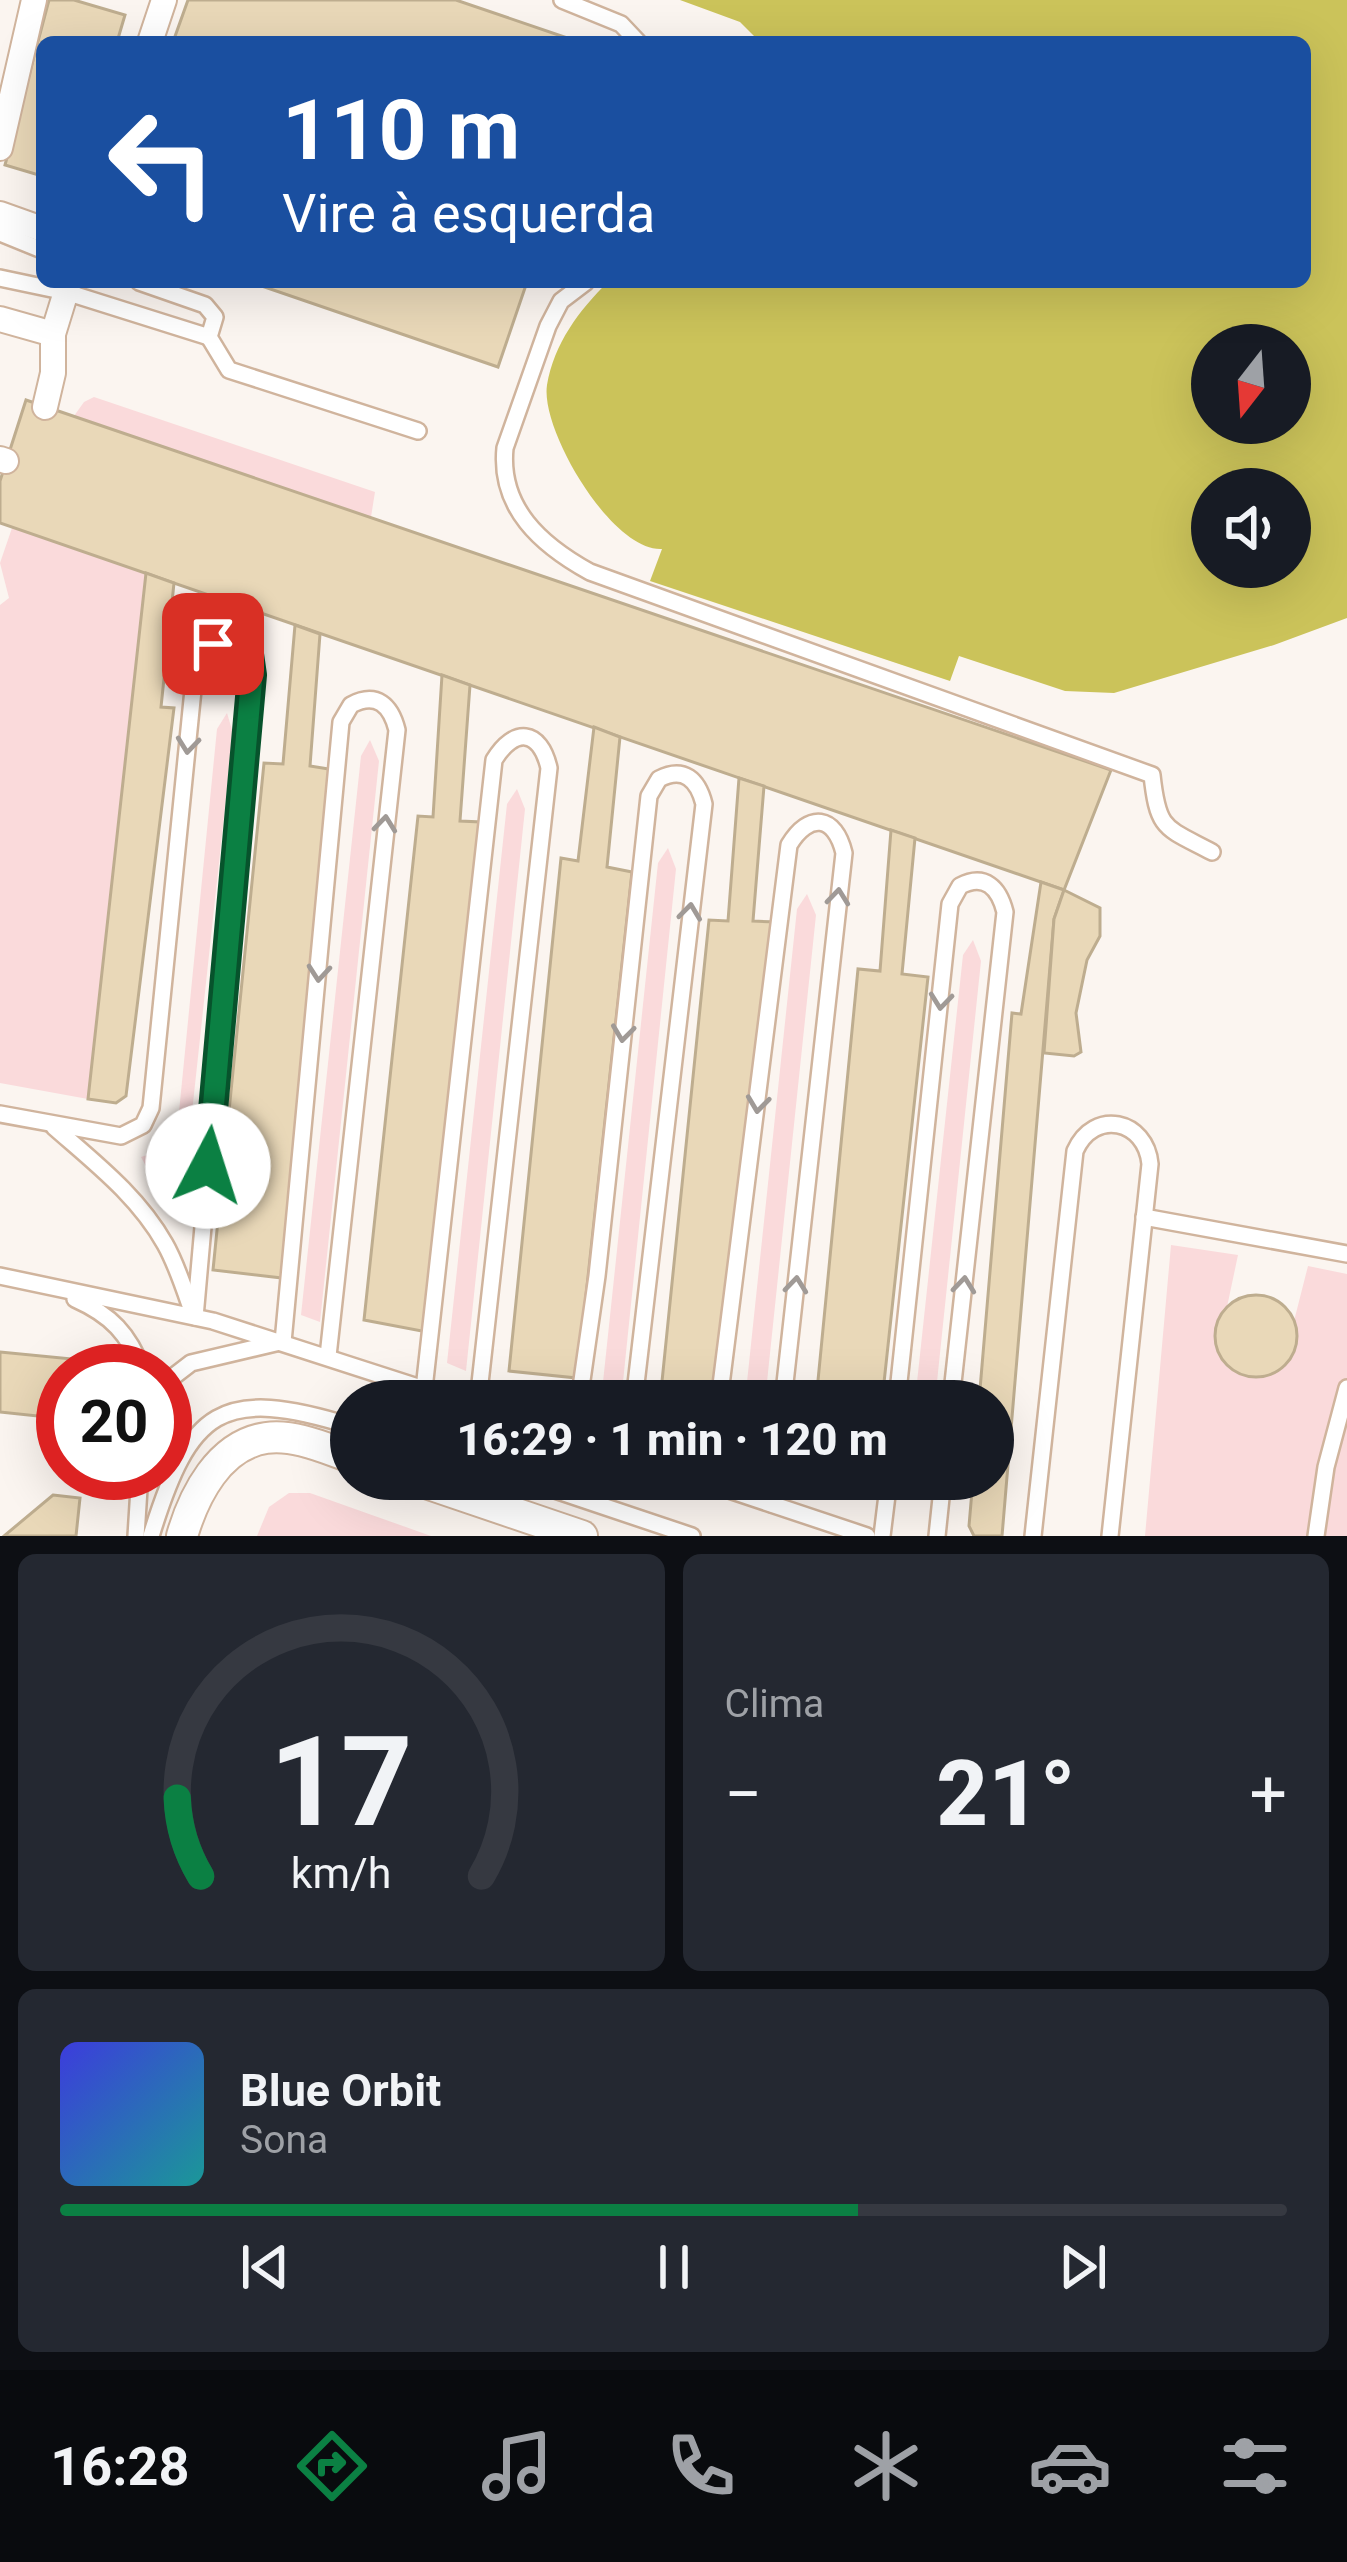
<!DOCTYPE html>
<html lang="pt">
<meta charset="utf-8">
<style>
body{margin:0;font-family:Roboto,sans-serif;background:#242831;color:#f1f3f6;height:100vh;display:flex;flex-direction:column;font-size:45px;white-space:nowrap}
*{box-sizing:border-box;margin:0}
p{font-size:39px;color:#9ea1a6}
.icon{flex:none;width:66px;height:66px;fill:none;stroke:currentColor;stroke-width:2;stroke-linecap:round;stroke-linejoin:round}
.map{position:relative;height:1536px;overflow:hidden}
.drawer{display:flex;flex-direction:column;gap:18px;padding:18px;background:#0d0f14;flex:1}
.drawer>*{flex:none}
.top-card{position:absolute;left:36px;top:36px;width:1275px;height:252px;border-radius:18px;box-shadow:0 12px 48px #0002;background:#1a4fa0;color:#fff;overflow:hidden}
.needle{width:78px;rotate:197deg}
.fabs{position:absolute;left:1191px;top:324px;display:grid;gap:24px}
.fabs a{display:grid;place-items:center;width:120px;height:120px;border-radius:50%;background:#171b24;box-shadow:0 12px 48px #0002;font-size:60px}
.speed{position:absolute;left:36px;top:1344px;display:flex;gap:24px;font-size:60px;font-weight:700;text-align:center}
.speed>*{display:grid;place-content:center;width:156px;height:156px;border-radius:50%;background:#171b24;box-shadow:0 12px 48px #0002;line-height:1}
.speed .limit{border:18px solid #d22;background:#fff;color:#111}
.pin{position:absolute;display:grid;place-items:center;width:102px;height:102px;color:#fff;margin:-51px;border-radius:24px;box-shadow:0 6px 18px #0006}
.me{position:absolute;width:132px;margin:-66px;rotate:5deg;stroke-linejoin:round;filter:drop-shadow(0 0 9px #0008)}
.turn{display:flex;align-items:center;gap:42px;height:252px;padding:0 48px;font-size:54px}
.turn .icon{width:156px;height:156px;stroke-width:2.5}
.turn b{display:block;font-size:84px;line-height:102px}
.big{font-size:90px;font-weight:800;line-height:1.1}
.drawer .card{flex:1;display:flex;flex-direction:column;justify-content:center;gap:18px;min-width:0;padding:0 42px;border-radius:18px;background:#242831}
.drawer .dial{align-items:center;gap:0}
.dial svg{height:312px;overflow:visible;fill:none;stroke:#363941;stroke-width:7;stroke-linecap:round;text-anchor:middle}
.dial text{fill:#f1f3f6;stroke:none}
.song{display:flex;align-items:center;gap:36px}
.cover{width:144px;height:144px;border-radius:18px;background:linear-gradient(135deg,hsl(240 70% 55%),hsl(180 70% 35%))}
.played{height:12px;border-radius:6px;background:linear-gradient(90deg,#0b8043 65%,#363941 65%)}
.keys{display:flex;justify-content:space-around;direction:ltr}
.heat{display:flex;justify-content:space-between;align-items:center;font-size:66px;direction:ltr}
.drawer .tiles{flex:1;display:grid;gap:18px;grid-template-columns:1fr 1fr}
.card:last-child{grid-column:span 2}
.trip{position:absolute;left:330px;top:1380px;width:684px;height:120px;border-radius:60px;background:#171b24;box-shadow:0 12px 48px #0002;font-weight:800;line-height:120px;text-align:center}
.tabs{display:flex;height:192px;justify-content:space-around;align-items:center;background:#090b0e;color:#9ea1a6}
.tabs .icon{width:84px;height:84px}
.tabs .on{color:#0b8043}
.tabs b{font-size:54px;color:#f1f3f6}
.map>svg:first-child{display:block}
.green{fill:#fadadb}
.water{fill:#cbc35a;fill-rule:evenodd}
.building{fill:#e9d8b8;stroke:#bead8f;stroke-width:3}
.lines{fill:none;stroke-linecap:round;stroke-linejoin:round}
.service-casing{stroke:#d0b49d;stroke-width:20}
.pedestrian-casing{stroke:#d0b49d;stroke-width:28}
.minor-casing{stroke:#d0b49d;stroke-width:34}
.service{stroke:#fff;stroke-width:15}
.pedestrian{stroke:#fff;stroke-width:24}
.minor{stroke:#fff;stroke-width:30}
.oneway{stroke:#a09a96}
.route-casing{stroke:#07532c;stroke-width:30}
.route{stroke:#0b8043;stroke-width:21}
</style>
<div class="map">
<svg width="1347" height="1536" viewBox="0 0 1347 1536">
<rect width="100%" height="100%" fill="#fbf5f0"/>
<!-- green -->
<g class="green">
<path d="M94,397L375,492L371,517L74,416L84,402Z"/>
<path d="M12,528L146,573L88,1099L0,1083V605L9,598L0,563Z"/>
<path d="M227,713L233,733L186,1168L171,1212L141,1157C163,1150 171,1144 178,1122L217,729Z"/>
<path d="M370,740L379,761L320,1322L301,1315L361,756Z"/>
<path d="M517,789L525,809L466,1371L447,1363L507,804Z"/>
<path d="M668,848L676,869L621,1401H601L658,863Z"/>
<path d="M807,894L816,915L765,1401H745L797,909Z"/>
<path d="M973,940L981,961L935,1401H915L963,955Z"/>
<path d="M1171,1245L1238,1255L1227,1307L1219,1317L1215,1338L1226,1365L1247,1377L1271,1375L1294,1353L1298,1339L1294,1321L1308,1266L1347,1274V1536H1145Z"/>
<path d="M289,1493H310L431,1536H257L269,1507Z"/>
</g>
<!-- water -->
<path class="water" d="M680,0H1347V618L1274,645L1114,693L1065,691L959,656L950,681L650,581L662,549C612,552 540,430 547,385C554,344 579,310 608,282H1305V42H760L740,22ZM1212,345H1290V423H1212ZM1212,489H1290V567H1212Z"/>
<!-- building -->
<g class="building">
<path d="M49,0H74L125,15L117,42H42V176L5,165Z"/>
<path d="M188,0H456L579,42H173Z"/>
<path d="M250,282H527L498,367Z"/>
<path d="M26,400L1111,770L1064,890L0,523V481Z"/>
<path d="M146,573L174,583L161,707L174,708L126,1096L116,1103L88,1099Z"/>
<path d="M295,625L320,634L310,766L335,770L282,1278L213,1270L264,763L283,764Z"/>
<path d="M442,675L470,685L460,821L481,822L427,1332L364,1320L418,816L433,817Z"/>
<path d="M594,727L620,737L607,867L632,872L577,1378L509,1371L561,858L578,861Z"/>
<path d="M739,778L764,786L753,921L776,922L726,1401H660L709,920L728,921Z"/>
<path d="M891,830L915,838L902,974L928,977L882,1401H816L858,969L880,971Z"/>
<path d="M1041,882L1064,890L1054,919L1002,1536H974L969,1526L973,1479H993V1401H979L1012,1013L1021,1014Z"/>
<path d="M1064,890L1100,908V936L1087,960L1076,1013L1081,1052L1074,1056L1044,1053L1054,919Z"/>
<circle cx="1256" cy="1336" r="41"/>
<path d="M0,1352L93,1361L92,1371H63V1435L55,1434L57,1418L0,1412Z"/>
<path d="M53,1495L80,1498L76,1536H4Z"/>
</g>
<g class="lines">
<defs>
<g id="service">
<path d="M562,0L621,24L638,42"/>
<path d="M0,233L42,250"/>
<path d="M0,278L66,292L209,337"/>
<path d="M139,282L205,305L215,317L209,337L229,370L418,431"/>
<path d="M586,282L561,301L548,326L505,448C499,508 541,545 590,572L1152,775C1158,831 1165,827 1212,852"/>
<path d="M0,1114L121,1136L143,1125L151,1108L195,670C206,630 251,632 252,675L195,1317"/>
<path d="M54,1127C95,1163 138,1196 165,1244C177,1265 185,1291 193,1314"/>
<path d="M1144,1217L1347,1254"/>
<path d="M0,1276L213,1321L461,1401"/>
<path d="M75,1299C111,1315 129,1334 143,1371"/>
<path d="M283,1342L341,722L351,705C377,691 391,706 397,730L328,1356"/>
<path d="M165,1383L191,1363L280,1342"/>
<path d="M424,1389L494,760C514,727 540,729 549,768L478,1401"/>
<path d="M579,1401L597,1276L649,796L659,779C684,766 698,780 704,804L634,1401"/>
<path d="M719,1401L789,845C809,812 835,815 844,853L783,1401"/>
<path d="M897,1401L950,904L960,886C985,873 999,888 1005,912L951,1401"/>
<path d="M522,1479L692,1536"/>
<path d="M696,1479L867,1536"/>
<path d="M772,1504L775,1479"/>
<path d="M136,1536L140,1473"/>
<path d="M151,1536C190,1409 221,1386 351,1426"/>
<path d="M882,1536L889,1479"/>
<path d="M937,1536L943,1479"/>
<path d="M1033,1536L1075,1151C1094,1108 1146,1120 1150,1164L1110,1536"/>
<path d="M1316,1536L1326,1467L1347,1388"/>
</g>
<g id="pedestrian">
<path d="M150,42L164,0"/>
<path d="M0,148L34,0"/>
<path d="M0,214L42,229"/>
<path d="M0,319L53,334"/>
<path d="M45,407L53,373V334L69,282"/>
<path d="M0,459L6,461"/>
</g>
<g id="minor">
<path d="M414,1479L582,1536"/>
<path d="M182,1536C194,1495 219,1445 266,1438C295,1434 325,1448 351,1457"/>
</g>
</defs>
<!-- service casing -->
<use href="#service" class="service-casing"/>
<!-- pedestrian casing -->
<use href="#pedestrian" class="pedestrian-casing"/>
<!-- minor casing -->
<use href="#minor" class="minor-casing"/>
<!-- service -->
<use href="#service" class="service"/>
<!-- pedestrian -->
<use href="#pedestrian" class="pedestrian"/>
<!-- minor -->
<use href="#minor" class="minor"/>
</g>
<!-- one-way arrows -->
<defs><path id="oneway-chevron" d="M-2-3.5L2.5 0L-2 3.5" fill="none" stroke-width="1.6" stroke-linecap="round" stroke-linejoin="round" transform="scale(3)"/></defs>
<g class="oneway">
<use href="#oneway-chevron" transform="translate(188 745) rotate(96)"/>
<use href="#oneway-chevron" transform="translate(385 824) rotate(-84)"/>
<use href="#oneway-chevron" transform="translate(838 897) rotate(-84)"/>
<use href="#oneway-chevron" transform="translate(690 912) rotate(-83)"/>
<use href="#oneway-chevron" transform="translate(319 973) rotate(95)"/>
<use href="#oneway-chevron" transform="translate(941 1001) rotate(96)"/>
<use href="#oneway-chevron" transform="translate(623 1033) rotate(97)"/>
<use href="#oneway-chevron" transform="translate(758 1104) rotate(97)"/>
<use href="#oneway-chevron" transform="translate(796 1285) rotate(-84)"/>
<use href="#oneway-chevron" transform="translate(964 1285) rotate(-84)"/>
</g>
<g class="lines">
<defs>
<path id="route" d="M208,1166L252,675L249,654C238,644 227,639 213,644"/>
</defs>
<!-- route casing -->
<use href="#route" class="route-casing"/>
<!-- route -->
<use href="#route" class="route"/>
</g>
</svg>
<div class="fabs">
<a><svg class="needle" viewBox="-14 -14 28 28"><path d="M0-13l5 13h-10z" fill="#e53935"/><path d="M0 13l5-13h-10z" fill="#9ea1a6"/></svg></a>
<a><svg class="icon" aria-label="sound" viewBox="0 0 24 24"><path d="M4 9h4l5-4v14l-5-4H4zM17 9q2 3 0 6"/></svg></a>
</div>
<div class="speed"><div class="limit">20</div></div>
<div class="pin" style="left:213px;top:644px;background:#d93025"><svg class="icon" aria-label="arrive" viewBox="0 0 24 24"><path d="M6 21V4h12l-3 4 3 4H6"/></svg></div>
<svg class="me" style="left:208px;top:1166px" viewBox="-20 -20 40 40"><circle r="19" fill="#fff"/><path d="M0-13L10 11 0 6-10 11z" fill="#0b8043"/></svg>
<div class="trip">16:29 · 1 min · 120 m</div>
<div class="top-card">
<div class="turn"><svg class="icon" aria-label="left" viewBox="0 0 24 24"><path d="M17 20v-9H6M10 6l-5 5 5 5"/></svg><div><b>110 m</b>Vire à esquerda</div></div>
</div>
</div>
<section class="drawer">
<div class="tiles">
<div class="card dial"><svg viewBox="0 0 100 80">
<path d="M14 69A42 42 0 1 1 86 69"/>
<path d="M14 69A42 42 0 0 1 8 49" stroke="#0b8043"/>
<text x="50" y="56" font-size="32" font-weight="700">17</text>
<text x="50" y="72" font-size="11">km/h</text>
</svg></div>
<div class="card"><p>Clima</p>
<div class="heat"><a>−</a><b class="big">21°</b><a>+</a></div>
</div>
<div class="card">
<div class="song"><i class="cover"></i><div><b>Blue Orbit</b><p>Sona</p></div></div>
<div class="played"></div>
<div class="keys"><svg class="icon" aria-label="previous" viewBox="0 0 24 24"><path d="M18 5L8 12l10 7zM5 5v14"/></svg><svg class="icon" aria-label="pause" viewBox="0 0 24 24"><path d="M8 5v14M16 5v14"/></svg><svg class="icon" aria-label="next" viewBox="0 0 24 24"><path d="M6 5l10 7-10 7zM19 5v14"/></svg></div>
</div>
</div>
</section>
<nav class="tabs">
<b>16:28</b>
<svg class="icon on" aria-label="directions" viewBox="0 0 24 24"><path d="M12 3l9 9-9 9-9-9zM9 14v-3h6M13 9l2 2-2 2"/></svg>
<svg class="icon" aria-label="music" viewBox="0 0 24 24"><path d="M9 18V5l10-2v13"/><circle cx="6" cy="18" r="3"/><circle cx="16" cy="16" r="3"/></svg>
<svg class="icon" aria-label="phone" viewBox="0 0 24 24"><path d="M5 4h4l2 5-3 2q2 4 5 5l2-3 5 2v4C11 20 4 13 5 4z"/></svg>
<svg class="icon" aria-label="climate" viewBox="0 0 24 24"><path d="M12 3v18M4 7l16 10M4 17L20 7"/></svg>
<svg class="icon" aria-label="car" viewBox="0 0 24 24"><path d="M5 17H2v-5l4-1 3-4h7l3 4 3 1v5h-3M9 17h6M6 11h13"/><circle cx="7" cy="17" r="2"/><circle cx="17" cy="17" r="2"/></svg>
<svg class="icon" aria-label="filters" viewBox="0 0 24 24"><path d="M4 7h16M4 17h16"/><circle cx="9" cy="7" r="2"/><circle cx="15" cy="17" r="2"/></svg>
</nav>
